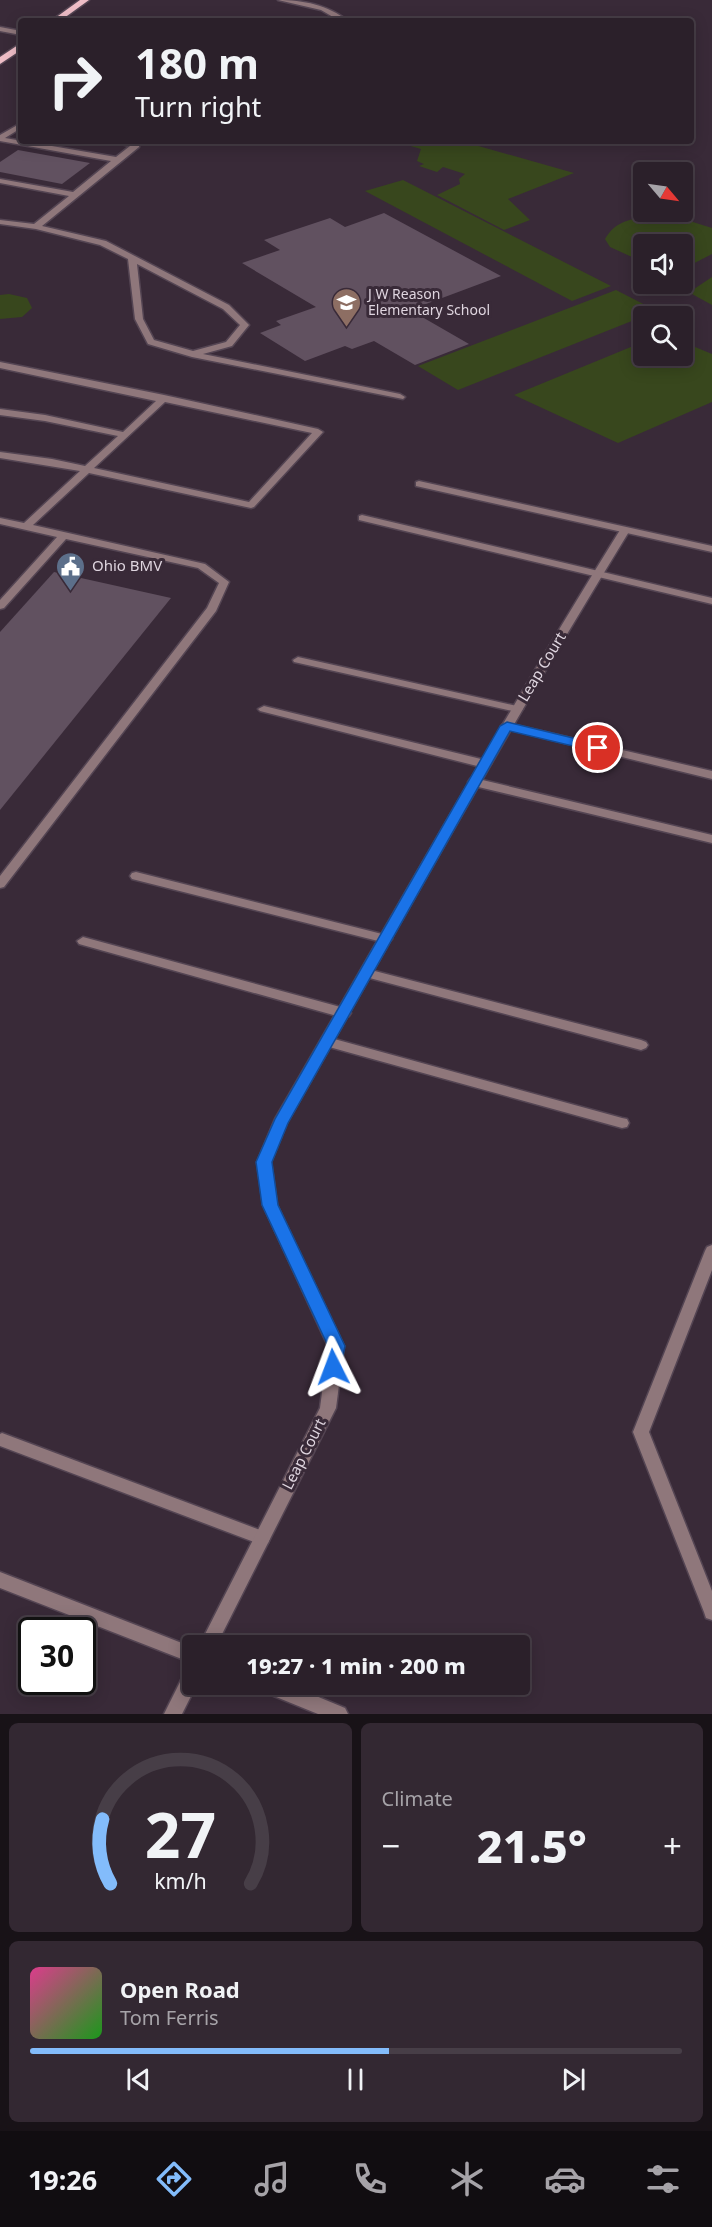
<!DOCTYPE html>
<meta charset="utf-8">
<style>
body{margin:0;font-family:"Noto Sans",sans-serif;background:#332832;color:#f1f3f6;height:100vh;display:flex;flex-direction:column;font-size:22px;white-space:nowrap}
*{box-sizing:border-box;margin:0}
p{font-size:20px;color:#a6a3a8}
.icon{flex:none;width:33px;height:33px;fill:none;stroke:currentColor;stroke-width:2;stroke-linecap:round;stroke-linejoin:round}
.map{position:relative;height:1714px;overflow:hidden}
.sheet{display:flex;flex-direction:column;gap:9px;padding:9px;background:#181217;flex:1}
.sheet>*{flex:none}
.hud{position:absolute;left:18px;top:18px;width:676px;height:126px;border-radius:6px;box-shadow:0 3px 15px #0003,0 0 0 2px #473e47;background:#2b202a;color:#f1f3f6;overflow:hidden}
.needle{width:39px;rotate:119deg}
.controls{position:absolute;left:633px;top:162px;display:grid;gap:12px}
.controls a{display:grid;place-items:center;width:60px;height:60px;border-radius:6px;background:#2b202a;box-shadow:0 3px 15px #0003,0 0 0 2px #473e47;font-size:30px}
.speed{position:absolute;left:18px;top:1617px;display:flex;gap:12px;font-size:30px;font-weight:700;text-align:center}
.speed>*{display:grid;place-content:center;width:78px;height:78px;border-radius:50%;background:#2b202a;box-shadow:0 3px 15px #0003,0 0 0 2px #473e47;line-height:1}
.speed .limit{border:3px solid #111;border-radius:9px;background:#fff;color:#111}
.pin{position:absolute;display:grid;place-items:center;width:51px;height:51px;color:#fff;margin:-26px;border:3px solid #fff;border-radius:50%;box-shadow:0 2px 6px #0007}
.me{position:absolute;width:66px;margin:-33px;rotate:357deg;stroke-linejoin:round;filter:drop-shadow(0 0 4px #0008)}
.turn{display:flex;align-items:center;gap:21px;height:126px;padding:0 18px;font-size:27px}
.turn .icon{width:78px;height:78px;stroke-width:2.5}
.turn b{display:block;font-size:42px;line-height:51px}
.big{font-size:45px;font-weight:800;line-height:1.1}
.sheet .tile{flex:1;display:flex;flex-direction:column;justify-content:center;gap:9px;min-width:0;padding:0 21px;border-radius:9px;background:#332832}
.sheet .dial{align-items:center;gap:0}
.dial svg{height:156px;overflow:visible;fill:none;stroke:#473e47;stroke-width:7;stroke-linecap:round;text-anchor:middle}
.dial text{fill:#f1f3f6;stroke:none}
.song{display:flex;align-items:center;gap:18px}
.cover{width:72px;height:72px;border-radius:9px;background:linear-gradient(135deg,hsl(330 70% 55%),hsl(120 70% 35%))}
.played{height:6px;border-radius:3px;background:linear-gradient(90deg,#83bcfb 55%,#473e47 55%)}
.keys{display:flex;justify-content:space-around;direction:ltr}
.heat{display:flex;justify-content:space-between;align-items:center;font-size:33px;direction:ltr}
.sheet .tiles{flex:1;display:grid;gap:9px;grid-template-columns:1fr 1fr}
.tile:last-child{grid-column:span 2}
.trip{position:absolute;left:182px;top:1635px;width:348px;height:60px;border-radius:6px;background:#2b202a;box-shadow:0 3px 15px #0003,0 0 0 2px #473e47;font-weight:800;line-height:60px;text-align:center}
.dock{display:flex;height:96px;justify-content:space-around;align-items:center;background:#110d11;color:#a6a3a8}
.dock .icon{width:42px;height:42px}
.dock .current{color:#83bcfb}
.dock b{font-size:27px;color:#f1f3f6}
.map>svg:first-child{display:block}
.green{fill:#38471d}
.building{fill:#615160}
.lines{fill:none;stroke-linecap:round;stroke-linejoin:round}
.lane-casing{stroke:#544553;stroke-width:3}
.street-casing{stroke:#544553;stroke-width:3}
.primary-casing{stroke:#544553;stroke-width:3}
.lane{fill:#8f777b;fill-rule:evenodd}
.street{fill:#8f777b;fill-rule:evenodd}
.primary{fill:#eebdc6;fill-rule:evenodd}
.route{fill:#1a73e8;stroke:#114b97;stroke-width:1.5}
.labels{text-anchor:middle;stroke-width:6;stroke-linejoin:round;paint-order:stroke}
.far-poi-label{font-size:14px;fill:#dfd5df;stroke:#392a38;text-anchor:start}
.poi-label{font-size:15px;fill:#dfd5df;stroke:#392a38;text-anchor:start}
.street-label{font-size:15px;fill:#dfd5df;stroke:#392a38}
</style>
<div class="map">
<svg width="712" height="1714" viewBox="0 0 712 1714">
<rect width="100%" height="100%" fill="#392a38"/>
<!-- green -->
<g class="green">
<path d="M413,141H461L574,173L508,199L530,220L504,230L437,195L460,184L459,179L465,174L443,167L437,172L419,166L424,164L417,161L421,149L407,145Z"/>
<path d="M403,180L611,286L572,301L365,191Z"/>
<path d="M652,216L677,217L712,228V254L683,269L682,244H644L643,262L610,247L605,239C616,220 632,219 652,216Z"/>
<path d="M712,277V305L692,294L694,289Z"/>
<path d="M616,290L657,311L458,390L418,366Z"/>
<path d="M9,294L27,298L32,308L22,317L0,319V295Z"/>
<path d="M643,342L644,356H682L683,342L712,354V402L618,443L514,395Z"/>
</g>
<!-- building -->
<g class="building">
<path d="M18,150L90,163L62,184L0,172V162Z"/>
<path d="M384,213L501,276L410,310L469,344L415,365L374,341L352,349L345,346L305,361L260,333L281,325L276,321L316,307L242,263L280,250L264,240L330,218L345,227Z"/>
<path d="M54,572L171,598L0,810V632Z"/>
</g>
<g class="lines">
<defs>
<g id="lane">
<path d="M21,123V128L5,138L116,157L130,146L108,141L139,143V147L42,226L106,241L229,305L249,325L232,346L203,354L400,394L405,397L403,399L192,357L148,344L135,319L128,259L100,245L36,229L0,224V220L34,224L69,196L0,183V179L73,192L111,161L0,141V135ZM137,264L223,309L240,325L226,342L193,351L154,340L143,319Z"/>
<path d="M0,362L164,395L318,429L323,432L254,507L251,508L89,473L33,525L205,564L229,582L216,611L4,887L0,888V876L207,608L219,583L198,568L66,539L4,608L0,609V600L57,537L0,524V518L24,523L80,471L0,458V452L52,459L85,466L118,436L45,421L0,415V409L45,415L123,432L156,401L0,368ZM165,402L312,433L249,502L94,468Z"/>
<path d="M419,481L712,546V552L416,486V482Z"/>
<path d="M362,515L712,598V604L359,520V516Z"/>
<path d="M298,657L517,706L523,709L517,712L294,662L293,660Z"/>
<path d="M264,706L485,760L491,764L485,768L260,711L258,709Z"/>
<path d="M507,723L712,771V779L503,728L501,726L503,724Z"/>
<path d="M474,778L712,835V843L470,785L468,782L470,779Z"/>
<path d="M136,872L386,935L392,939L386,943L132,879L130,876L132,873Z"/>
<path d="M83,937L344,1008L349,1010L351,1013L349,1016L344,1018L79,944L77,941Z"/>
<path d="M367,969L641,1040L646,1042L648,1045L646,1048L641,1050L362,976L361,973L362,970Z"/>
<path d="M327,1037L622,1118L627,1119L629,1123L627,1127L622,1128L322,1045L320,1042L322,1039Z"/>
<path d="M712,1245V1270L649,1432L712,1591V1620L706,1618L704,1612L633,1432L705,1251L707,1247Z"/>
<path d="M2,1433L268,1533L270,1538L268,1543L262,1545L0,1446V1434Z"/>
<path d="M0,1572L192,1647V1663L0,1588Z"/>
<path d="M257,1684H287L345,1708L348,1714H318L259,1690Z"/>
</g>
<g id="street">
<path d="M278,0C303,0 328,5 348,21H340L321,10Z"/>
<path d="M0,27L21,31V35L0,31Z"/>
<path d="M625,527L630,530C510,725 400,925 287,1123L271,1162L277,1205L344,1346L336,1408L216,1646H199L320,1408L328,1346L263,1205L257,1162L275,1119C389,922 500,723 620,530Z"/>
<path d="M192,1668V1684H197L182,1714H164L186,1670Z"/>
</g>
<g id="primary">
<path d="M80,0H89L60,21H51Z"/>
<path d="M21,43V50L0,64V57Z"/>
</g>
</defs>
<!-- lane casing -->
<use href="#lane" class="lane-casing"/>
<!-- street casing -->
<use href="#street" class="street-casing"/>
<!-- primary casing -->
<use href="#primary" class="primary-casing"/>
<!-- lane -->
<use href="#lane" class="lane"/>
<!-- street -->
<use href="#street" class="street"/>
<!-- primary -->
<use href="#primary" class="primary"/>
</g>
<!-- route -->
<path class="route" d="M507,722L602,745L604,748L598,752L510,731L288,1123L272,1162L278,1205L345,1346L340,1372L333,1374L327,1372L325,1367L328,1346L262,1205L256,1162L275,1119L500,726Z"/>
<!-- icons -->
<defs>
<symbol id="school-pin" viewBox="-11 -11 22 30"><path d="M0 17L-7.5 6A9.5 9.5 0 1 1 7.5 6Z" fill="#8d6e63" stroke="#392a38"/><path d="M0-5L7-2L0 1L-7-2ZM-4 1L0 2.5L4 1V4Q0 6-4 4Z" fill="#fff"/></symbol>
<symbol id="civic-pin" viewBox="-11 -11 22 30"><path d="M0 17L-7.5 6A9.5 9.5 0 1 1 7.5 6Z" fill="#5c6f8a" stroke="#392a38"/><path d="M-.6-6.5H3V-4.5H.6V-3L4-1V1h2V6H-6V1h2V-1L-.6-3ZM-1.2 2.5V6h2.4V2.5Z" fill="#fff"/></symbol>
</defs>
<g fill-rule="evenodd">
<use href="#school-pin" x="330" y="286" width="33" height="45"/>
<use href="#civic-pin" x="54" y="550" width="33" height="45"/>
</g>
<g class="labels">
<!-- far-poi labels -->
<g class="far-poi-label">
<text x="368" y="299">J W Reason<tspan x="368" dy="16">Elementary School</tspan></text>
</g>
<!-- poi labels -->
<g class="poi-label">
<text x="92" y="571">Ohio BMV</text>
</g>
<!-- street labels -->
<g class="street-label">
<text transform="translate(542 667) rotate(-59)" y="5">Leap Court</text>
<text transform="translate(304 1454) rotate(-63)" y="5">Leap Court</text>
</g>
</g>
</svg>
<div class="controls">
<a><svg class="needle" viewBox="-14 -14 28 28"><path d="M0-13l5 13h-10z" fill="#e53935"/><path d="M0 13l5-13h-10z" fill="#a6a3a8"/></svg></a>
<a><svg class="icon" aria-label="sound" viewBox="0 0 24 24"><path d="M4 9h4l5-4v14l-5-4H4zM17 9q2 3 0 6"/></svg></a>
<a><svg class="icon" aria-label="search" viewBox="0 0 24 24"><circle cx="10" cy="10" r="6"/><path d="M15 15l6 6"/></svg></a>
</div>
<div class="speed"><div class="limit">30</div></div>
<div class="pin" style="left:598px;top:748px;background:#d93025"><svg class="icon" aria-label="arrive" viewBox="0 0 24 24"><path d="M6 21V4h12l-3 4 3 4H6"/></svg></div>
<svg class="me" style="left:333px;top:1367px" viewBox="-20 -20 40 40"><path d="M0-17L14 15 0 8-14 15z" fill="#1a73e8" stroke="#fff" stroke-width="4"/></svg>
<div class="trip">19:27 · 1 min · 200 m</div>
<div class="hud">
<div class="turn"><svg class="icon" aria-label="right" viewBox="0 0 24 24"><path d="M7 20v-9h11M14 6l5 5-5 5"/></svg><div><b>180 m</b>Turn right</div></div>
</div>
</div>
<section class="sheet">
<div class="tiles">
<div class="tile dial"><svg viewBox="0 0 100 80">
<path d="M14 69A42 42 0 1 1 86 69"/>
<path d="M14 69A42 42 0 0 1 10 36" stroke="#83bcfb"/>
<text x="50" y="56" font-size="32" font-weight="700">27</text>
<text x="50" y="72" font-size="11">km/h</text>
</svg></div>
<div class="tile"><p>Climate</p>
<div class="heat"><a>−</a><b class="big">21.5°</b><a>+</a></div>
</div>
<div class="tile">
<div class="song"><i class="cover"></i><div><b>Open Road</b><p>Tom Ferris</p></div></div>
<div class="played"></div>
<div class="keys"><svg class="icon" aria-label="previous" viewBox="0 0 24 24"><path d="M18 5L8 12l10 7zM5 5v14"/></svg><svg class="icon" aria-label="pause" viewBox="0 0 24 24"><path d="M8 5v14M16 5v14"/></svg><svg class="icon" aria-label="next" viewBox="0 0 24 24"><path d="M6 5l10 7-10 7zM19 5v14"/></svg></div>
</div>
</div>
</section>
<nav class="dock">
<b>19:26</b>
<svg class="icon current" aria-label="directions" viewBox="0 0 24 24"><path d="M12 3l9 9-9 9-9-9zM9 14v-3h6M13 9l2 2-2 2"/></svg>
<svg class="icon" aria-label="music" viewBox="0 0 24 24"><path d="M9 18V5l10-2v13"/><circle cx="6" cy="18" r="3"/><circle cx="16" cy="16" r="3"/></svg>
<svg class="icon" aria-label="phone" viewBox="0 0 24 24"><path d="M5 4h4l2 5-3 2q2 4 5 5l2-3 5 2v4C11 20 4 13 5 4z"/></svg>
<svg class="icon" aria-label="climate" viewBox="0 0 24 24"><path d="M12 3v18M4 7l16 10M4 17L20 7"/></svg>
<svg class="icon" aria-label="car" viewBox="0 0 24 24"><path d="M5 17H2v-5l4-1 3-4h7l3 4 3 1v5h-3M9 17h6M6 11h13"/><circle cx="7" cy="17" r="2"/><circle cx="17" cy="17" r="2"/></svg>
<svg class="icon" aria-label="filters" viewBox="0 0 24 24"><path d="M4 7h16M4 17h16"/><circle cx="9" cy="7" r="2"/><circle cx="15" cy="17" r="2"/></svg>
</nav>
